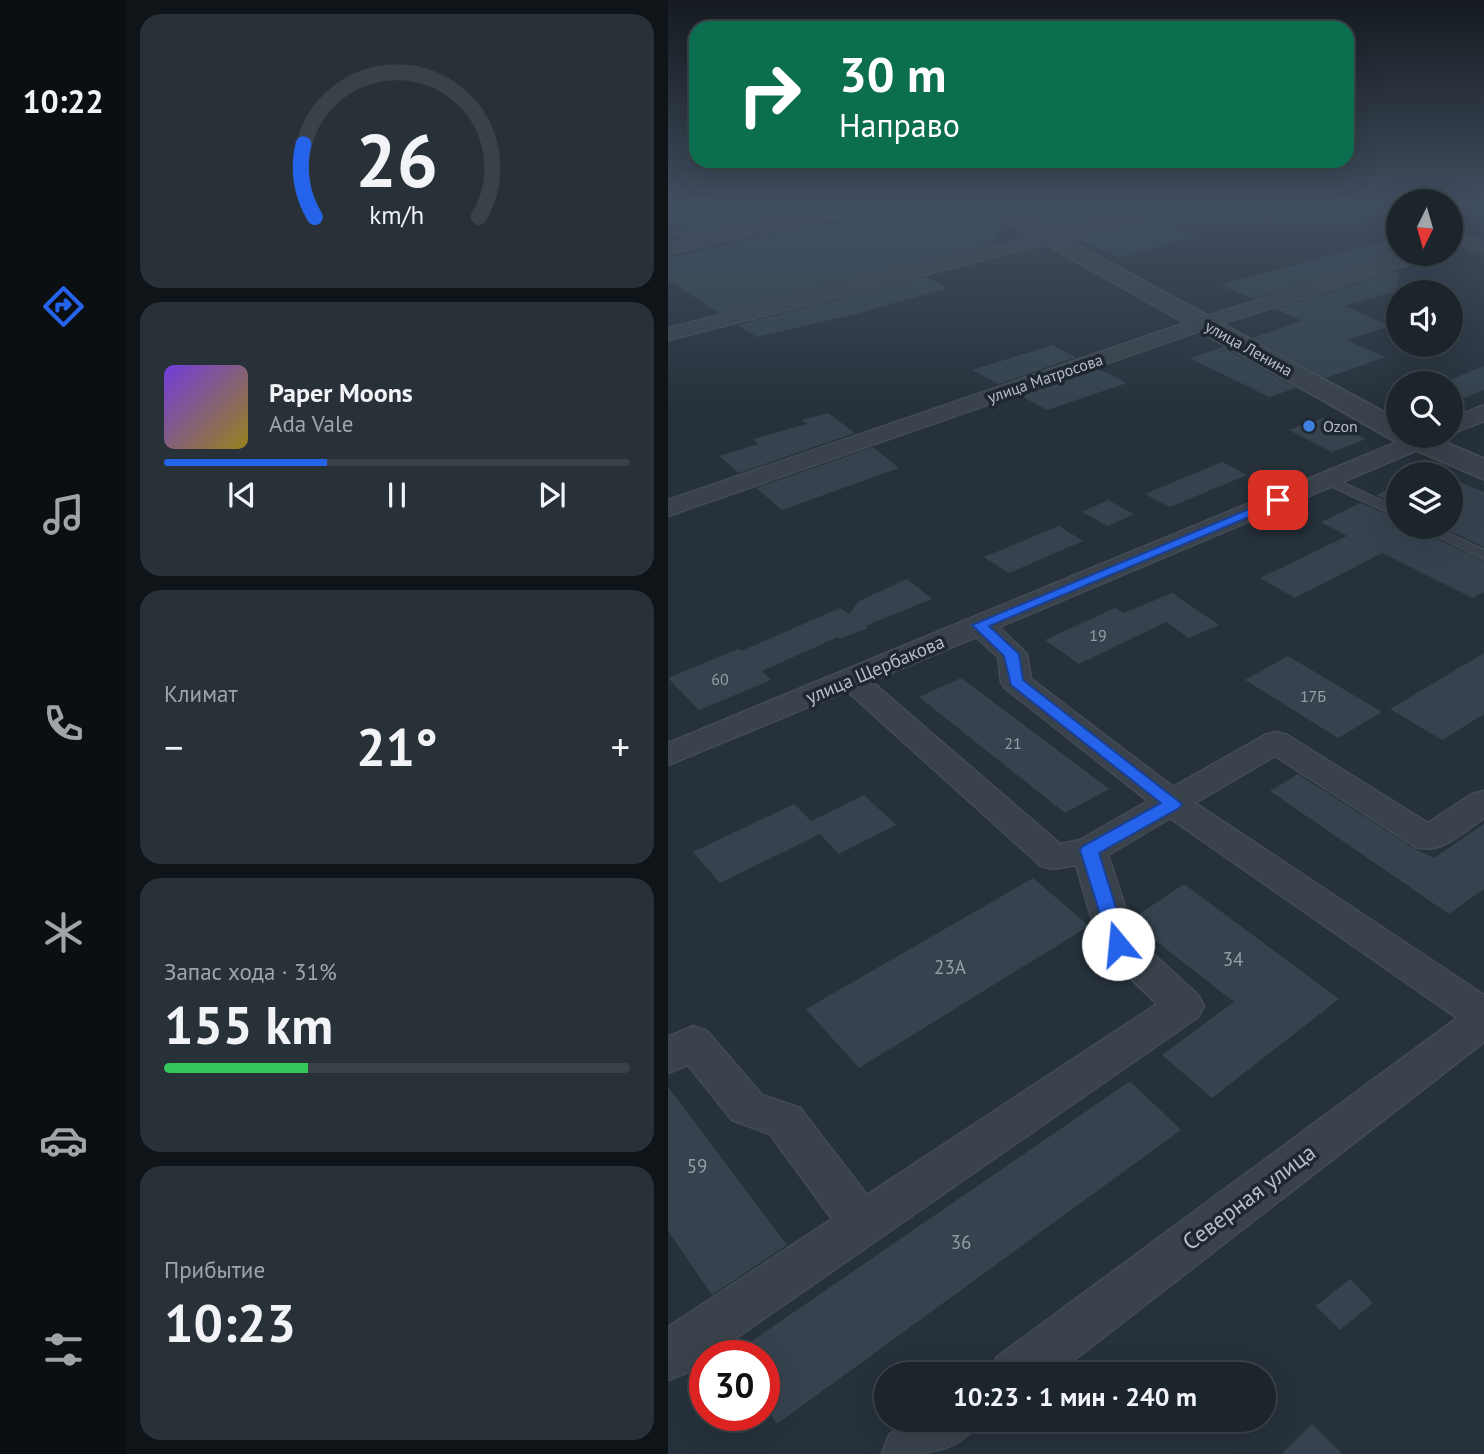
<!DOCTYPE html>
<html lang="ru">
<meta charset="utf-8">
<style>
body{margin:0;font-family:"PT Sans",sans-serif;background:#293138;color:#f1f3f6;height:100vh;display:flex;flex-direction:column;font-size:26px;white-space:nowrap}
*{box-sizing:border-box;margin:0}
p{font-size:23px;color:#a0a5a9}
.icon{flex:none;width:38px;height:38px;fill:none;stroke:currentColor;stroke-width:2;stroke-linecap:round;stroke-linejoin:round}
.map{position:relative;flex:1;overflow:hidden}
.sheet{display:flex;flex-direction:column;gap:14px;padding:14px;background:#0f1418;width:542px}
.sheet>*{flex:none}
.guide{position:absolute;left:21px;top:21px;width:665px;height:147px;border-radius:21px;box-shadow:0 7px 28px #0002,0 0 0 2px #3a4248;background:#0b6e4f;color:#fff;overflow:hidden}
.needle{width:46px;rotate:185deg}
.fabs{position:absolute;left:718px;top:189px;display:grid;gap:14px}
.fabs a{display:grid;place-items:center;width:77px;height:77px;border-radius:50%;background:#1c252c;box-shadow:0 7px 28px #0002,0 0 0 2px #3a4248;font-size:35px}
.speed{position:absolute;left:21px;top:1340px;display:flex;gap:14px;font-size:35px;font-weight:700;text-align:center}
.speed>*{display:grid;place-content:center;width:91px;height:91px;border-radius:50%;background:#1c252c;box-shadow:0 7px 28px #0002,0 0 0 2px #3a4248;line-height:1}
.speed .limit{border:10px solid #d22;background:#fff;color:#111}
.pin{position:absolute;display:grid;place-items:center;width:60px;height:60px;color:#fff;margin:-30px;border-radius:14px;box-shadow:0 4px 10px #0006}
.me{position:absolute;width:77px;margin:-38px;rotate:343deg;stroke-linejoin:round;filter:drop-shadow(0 0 5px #0008)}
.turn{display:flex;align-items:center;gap:24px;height:147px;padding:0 35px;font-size:32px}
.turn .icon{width:91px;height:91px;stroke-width:2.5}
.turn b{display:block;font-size:49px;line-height:60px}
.big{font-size:52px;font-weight:700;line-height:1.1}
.sheet .card{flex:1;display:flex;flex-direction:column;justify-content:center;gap:10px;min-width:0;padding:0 24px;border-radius:21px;background:#293138}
.sheet .dial{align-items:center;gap:0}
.dial svg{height:182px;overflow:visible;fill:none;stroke:#3a4248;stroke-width:7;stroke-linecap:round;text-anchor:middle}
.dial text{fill:#f1f3f6;stroke:none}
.song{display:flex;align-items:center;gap:21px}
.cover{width:84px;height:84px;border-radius:10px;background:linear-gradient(135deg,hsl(260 70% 55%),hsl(50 70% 35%))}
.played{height:7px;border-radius:4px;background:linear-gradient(90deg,#2563eb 35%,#3a4248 35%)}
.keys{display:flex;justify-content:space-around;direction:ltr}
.heat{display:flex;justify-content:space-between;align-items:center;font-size:38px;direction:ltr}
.charge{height:10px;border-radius:5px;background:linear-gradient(90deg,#34c759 31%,#3a4248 0)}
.trip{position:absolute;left:206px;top:1362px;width:402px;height:70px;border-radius:35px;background:#1c252c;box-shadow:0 7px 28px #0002,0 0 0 2px #3a4248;font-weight:700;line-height:70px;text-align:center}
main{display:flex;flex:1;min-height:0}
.tab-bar{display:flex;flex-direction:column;width:126px;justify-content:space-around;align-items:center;background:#0b0f12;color:#a0a5a9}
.tab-bar .icon{width:49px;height:49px}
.tab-bar .current{color:#2563eb}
.tab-bar b{font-size:32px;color:#f1f3f6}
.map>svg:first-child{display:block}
.building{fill:#36434f}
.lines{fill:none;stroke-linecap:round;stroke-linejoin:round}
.service-casing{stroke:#434c55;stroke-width:3}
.minor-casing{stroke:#434c55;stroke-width:3}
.tertiary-casing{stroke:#434c55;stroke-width:4}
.service{fill:#3a434c;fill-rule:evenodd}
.minor{fill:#3a434c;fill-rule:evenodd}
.tertiary{fill:#3a434c;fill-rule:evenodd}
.route{fill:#2563eb;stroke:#184099;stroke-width:2}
.shop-dot{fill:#3f7fe0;stroke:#1f2831;stroke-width:2.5}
.labels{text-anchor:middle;stroke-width:7;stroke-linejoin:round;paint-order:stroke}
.far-street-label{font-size:16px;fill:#b6bec7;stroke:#1f2831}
.far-poi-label{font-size:16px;fill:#b6bec7;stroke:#1f2831;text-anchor:start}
.number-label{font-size:16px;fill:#959ea8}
.street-label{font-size:19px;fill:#b6bec7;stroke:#1f2831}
.near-number-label{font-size:19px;fill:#959ea8}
.near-street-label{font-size:23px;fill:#b6bec7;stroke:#1f2831}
</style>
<main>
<nav class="tab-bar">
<b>10:22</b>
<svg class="icon current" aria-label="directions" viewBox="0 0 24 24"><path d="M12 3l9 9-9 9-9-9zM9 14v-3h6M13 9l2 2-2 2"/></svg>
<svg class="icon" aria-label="music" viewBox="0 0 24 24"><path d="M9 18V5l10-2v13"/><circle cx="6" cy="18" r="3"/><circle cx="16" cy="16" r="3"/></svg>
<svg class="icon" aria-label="phone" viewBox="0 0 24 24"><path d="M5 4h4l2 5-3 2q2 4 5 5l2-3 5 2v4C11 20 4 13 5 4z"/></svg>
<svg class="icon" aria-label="climate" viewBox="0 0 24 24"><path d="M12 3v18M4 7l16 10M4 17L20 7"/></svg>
<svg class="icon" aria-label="car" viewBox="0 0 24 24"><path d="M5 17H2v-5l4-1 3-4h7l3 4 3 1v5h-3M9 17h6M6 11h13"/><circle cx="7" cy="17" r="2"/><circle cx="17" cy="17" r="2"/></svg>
<svg class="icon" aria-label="filters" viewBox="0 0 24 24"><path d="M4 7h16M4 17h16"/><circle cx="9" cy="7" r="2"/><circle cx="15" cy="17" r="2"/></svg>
</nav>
<section class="sheet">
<div class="card dial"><svg viewBox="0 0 100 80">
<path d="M14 69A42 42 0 1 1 86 69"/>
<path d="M14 69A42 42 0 0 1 9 37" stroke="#2563eb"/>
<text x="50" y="56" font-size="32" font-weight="700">26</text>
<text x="50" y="72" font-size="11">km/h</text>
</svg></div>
<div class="card">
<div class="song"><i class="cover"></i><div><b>Paper Moons</b><p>Ada Vale</p></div></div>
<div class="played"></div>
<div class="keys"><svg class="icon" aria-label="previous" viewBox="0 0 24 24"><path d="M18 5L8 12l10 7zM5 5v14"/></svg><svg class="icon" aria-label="pause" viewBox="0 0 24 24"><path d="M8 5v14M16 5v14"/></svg><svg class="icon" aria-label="next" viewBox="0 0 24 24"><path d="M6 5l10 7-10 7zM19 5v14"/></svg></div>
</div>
<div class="card"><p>Климат</p>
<div class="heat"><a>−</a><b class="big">21°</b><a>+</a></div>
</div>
<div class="card"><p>Запас хода · 31%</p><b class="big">155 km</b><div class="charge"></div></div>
<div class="card"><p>Прибытие</p><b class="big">10:23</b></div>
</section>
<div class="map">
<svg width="816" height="1454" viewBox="0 0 816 1454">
<rect width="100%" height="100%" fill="#26313b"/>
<!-- building -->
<g class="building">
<path d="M245,206H308L335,223L325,244L51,313L0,280V258L141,226L147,229Z"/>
<path d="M343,206H475L387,229Z"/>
<path d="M112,208L122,214L13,238L4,232Z"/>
<path d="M486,219V225L495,223L527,237L450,257L409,239Z"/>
<path d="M730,237V254L585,299L552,285Z"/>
<path d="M730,271V287L727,288L732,290L676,306L722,326L678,340L718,357L658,378L584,338L634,321L608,309Z"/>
<path d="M258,277L279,288L188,314L89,337L70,325Z"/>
<path d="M384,345L408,357L331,384L304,370Z"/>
<path d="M555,347L628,388L601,397L522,358Z"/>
<path d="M816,366V390L782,404V380Z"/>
<path d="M431,369L459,383L379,410L353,396Z"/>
<path d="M160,413L187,433L71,473L51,456L90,444L85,439L139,424L134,420Z"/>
<path d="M655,418L698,439L664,452L621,430Z"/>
<path d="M205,447L231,468L114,510L88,488Z"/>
<path d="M554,462L579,475L502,507L477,494Z"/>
<path d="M782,478L816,492V547L773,527H782Z"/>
<path d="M730,485V505L708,495Z"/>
<path d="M440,500L466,514L440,526L414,512Z"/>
<path d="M693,503L730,519V527L752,535L757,533L816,561V592L805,598L714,553L627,598L592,578L679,536L653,522Z"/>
<path d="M391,526L415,541L341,573L316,557Z"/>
<path d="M239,579L264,599L197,626L200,628L172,639L170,637L94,671L103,680L31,710L0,678L70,649L73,651L172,608L181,614L191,601Z"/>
<path d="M504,593L551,625L521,638L498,622L411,664L377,640L447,608L456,613Z"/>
<path d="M816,653V714L774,740L722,709Z"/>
<path d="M620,656L714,712L670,738L577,680Z"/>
<path d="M293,678L441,789L397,813L251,697Z"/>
<path d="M630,774L747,849L766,858L816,824V889L781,914L602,791Z"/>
<path d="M196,795L228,825L171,854L152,834L52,883L25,852L126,804L143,821Z"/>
<path d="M365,878L421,926L191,1068L138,1009Z"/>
<path d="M516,884L671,999L544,1098L494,1055L566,1002L465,923L464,919Z"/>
<path d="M462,1081L513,1130L109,1424L96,1404V1356H62Z"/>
<path d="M0,1087L119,1245L44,1295L0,1231Z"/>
<path d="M682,1279L705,1303L672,1330L648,1306Z"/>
<path d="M644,1424L674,1454H614Z"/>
</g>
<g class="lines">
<defs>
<g id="service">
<path d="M660,476L730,508V517L656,483L654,480Z"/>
<path d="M751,527H767L816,550V559Z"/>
</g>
<g id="minor">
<path d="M170,206H203L195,211L0,254V244Z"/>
<path d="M488,206H518L516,209L0,340V328Z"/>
<path d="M707,206L730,207V218L709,209Z"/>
<path d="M782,229L816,242V253L782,240Z"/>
<path d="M738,254H765L762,258L543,327L0,516V500L529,319Z"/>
<path d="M816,405V421L782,434V419Z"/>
<path d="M744,436H775L771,441L331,627L359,654L363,679L505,787L597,735L608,732L619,735L760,823L804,794L816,791V818C795,832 773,855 748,847L607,756L527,803L816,995V1042L388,1374H322L329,1357L789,1018L502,818L440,855L467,937L530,995L536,1006L530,1017L42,1356H37V1360L18,1373L0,1380V1327L164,1219L102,1134L64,1120L20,1065L0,1073V1037L25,1026L39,1031L94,1095L132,1108L199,1195L489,1004L437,954L431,944L408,865L385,869L373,866L179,691L0,765V743ZM308,637L330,657L333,682L337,688L480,801L412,840L392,844L203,681Z"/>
<path d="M243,1419H312C292,1454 257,1454 214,1454L221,1435Z"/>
</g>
<path id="tertiary" d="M311,206H337L730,420V436H762L816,459V479L729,442Z"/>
</defs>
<!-- service casing -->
<use href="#service" class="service-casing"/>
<!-- minor casing -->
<use href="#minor" class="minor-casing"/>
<!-- tertiary casing -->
<use href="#tertiary" class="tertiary-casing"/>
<!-- service -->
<use href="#service" class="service"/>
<!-- minor -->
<use href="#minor" class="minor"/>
<!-- tertiary -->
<use href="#tertiary" class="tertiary"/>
</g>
<!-- sky -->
<linearGradient id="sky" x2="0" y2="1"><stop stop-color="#151b20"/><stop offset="0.5" stop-color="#414e60"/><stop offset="1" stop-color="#414e60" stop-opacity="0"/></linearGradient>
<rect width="816" height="410" fill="url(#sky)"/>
<!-- route -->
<path class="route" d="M610,497L616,500L614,503L321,626L351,654L355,680L514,804L511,808L431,853L459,944L457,949H443L412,850L415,846L493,803L343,685L336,656L304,625Z"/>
<!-- markers -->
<circle class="shop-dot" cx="641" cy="426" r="7"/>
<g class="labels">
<!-- far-street labels -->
<g class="far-street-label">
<text transform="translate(581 348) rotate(29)" y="6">улица Ленина</text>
<text transform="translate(377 378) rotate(-19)" y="6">улица Матросова</text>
</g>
<!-- far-poi labels -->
<g class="far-poi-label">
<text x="655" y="432">Ozon</text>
</g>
<!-- number labels -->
<g class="number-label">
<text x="430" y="641">19</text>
<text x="52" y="685">60</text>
<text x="645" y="702">17Б</text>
<text x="345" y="749">21</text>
</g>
<!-- street labels -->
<g class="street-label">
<text transform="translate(207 669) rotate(-23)" y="7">улица Щербакова</text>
</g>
<!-- near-number labels -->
<g class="near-number-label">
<text x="565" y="966">34</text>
<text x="282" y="974">23А</text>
<text x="29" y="1173">59</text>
<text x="293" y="1249">36</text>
</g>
<!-- near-street labels -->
<g class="near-street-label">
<text transform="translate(581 1197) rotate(-37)" y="8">Северная улица</text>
</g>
</g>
</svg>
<div class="fabs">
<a><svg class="needle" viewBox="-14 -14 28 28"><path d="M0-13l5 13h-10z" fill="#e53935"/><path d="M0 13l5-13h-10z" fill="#a0a5a9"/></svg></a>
<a><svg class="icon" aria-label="sound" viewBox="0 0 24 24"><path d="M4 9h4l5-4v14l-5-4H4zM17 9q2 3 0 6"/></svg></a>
<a><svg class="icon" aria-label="search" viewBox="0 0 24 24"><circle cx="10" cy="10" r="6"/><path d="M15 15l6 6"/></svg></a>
<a><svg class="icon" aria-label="layers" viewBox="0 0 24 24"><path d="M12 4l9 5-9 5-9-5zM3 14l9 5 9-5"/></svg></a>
</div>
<div class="speed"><div class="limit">30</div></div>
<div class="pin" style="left:610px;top:500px;background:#d93025"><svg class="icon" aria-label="arrive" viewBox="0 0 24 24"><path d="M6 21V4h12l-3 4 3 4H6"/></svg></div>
<svg class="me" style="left:450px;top:944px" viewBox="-20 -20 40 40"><circle r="19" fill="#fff"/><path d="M0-13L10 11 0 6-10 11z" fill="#2563eb"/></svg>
<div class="trip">10:23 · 1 мин · 240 m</div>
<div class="guide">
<div class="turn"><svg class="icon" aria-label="right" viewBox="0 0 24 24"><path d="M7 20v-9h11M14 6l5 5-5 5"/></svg><div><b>30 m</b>Направо</div></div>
</div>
</div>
</main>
